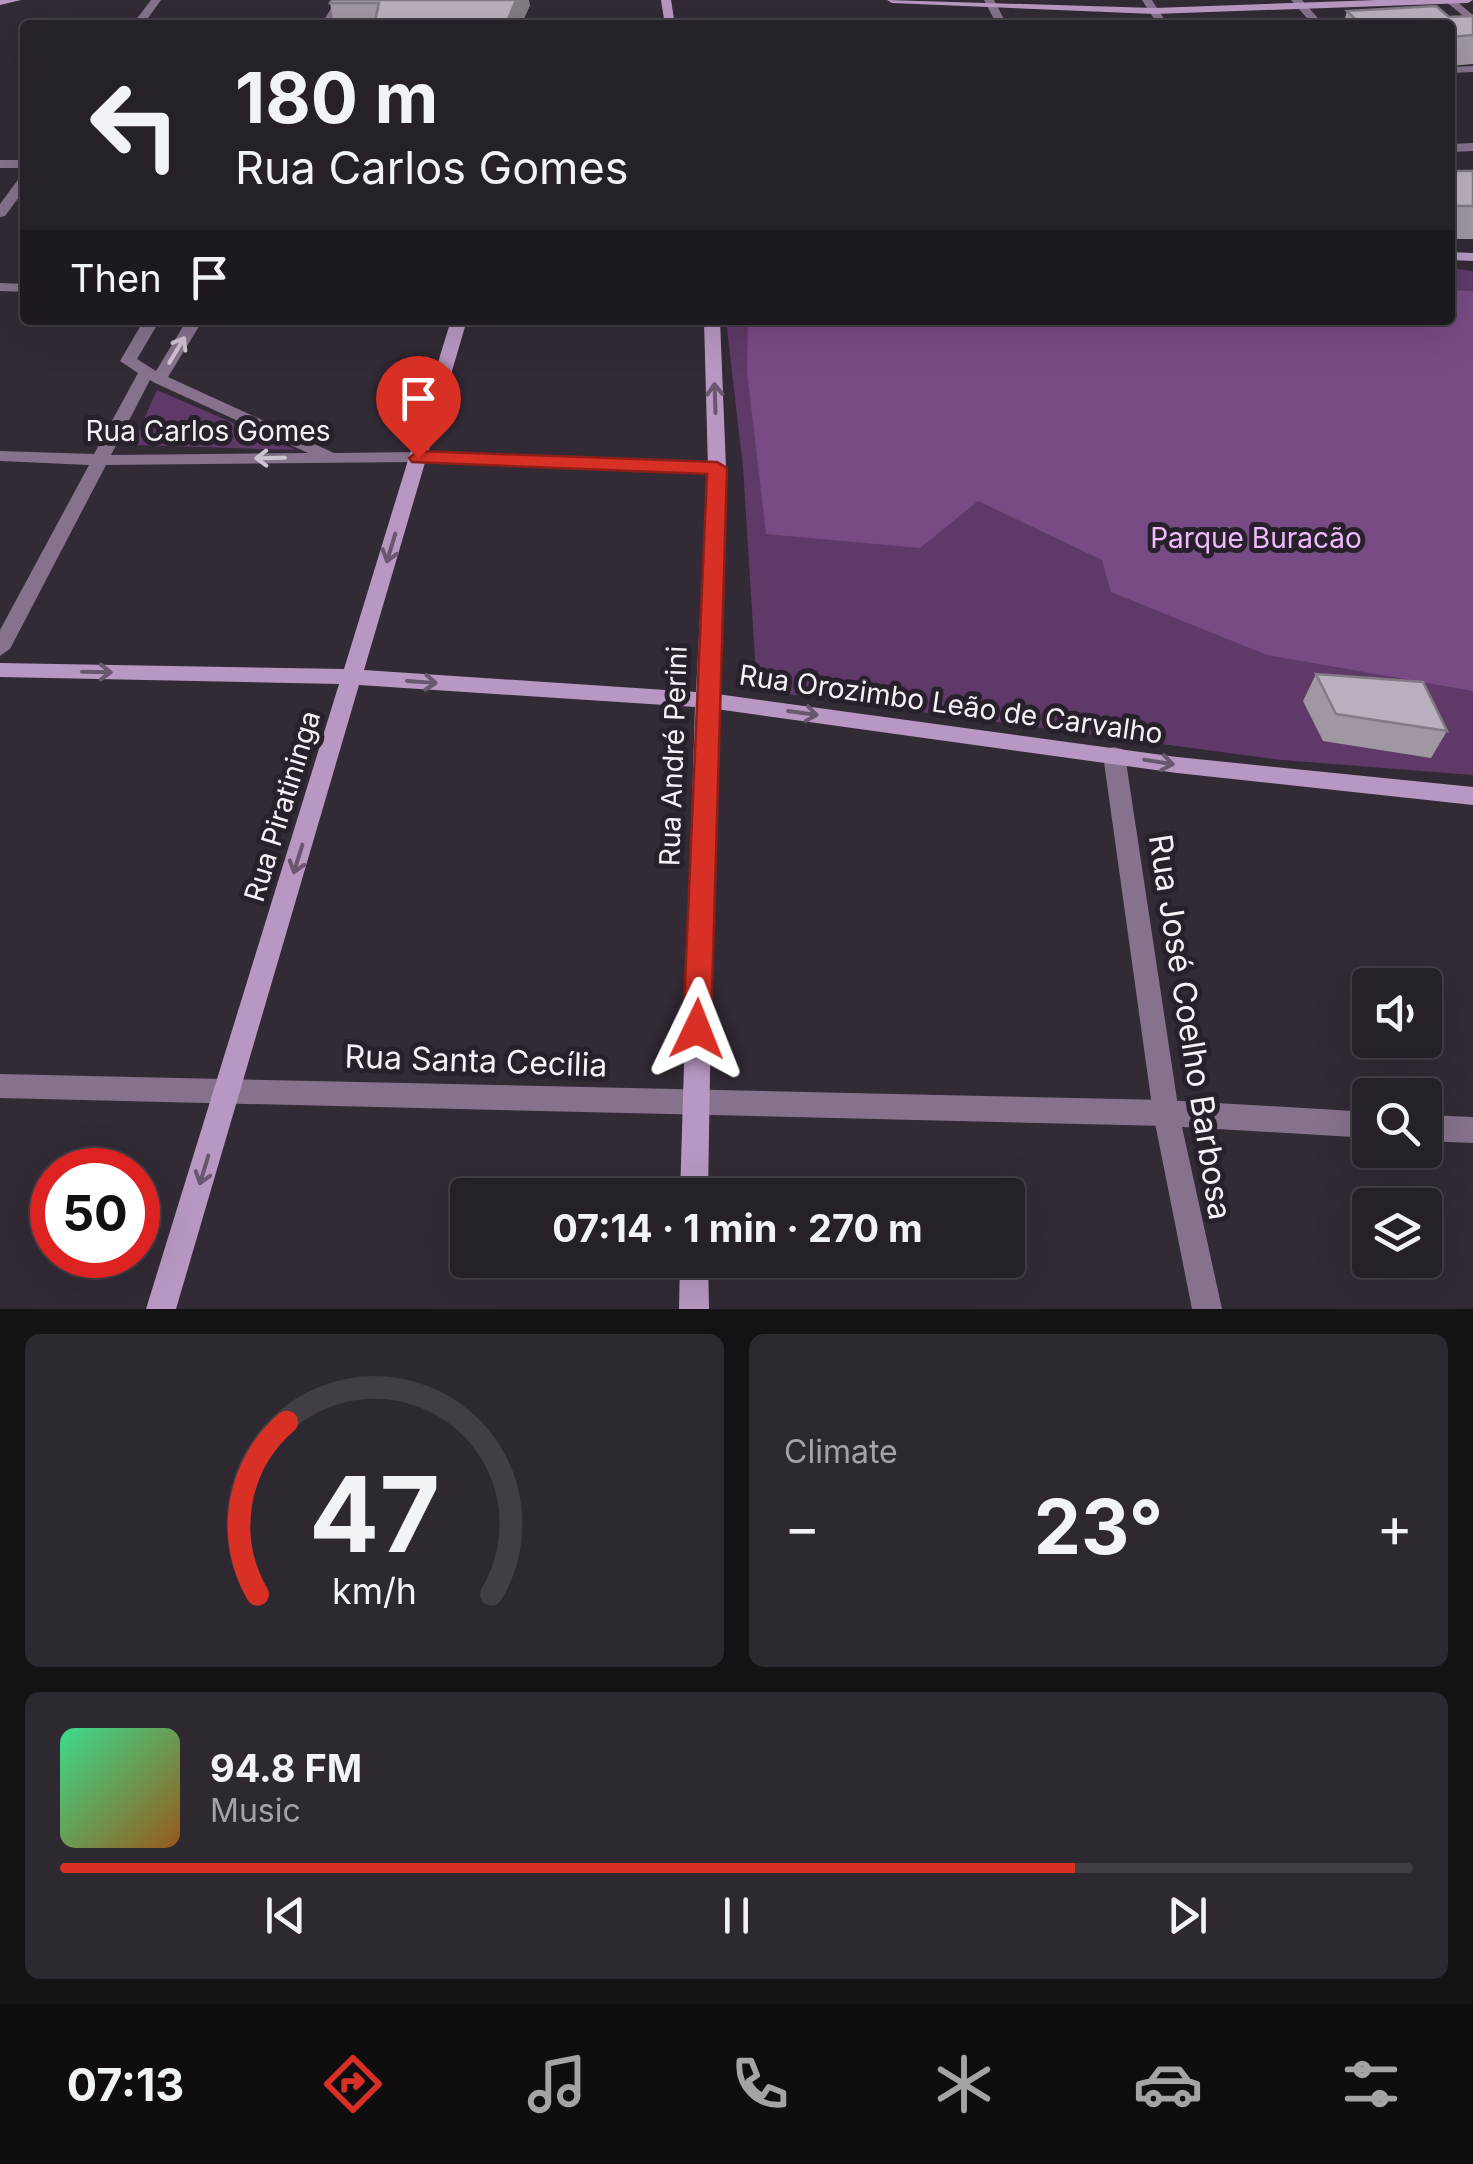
<!DOCTYPE html>
<meta charset="utf-8">
<style>
body{margin:0;font-family:Inter,sans-serif;background:#2e2830;color:#f1f3f6;height:100vh;display:flex;flex-direction:column;font-size:38px;white-space:nowrap}
*{box-sizing:border-box;margin:0}
p{font-size:32px;color:#a4a3a8}
.icon{flex:none;width:55px;height:55px;fill:none;stroke:currentColor;stroke-width:2;stroke-linecap:round;stroke-linejoin:round}
.map{position:relative;height:1309px;overflow:hidden}
.sheet{display:flex;flex-direction:column;gap:25px;padding:25px;background:#151216;flex:1}
.sheet>*{flex:none}
.guide{position:absolute;left:20px;top:20px;width:1435px;height:305px;border-radius:10px;box-shadow:0 10px 40px #0002,0 0 0 2px #423e45;background:#262028;color:#f1f3f6;overflow:hidden}
.controls{position:absolute;left:1352px;top:968px;display:grid;gap:20px}
.controls a{display:grid;place-items:center;width:90px;height:90px;border-radius:10px;background:#262028;box-shadow:0 10px 40px #0002,0 0 0 2px #423e45;font-size:50px}
.speed{position:absolute;left:30px;top:1148px;display:flex;gap:20px;font-size:50px;font-weight:700;text-align:center}
.speed>*{display:grid;place-content:center;width:130px;height:130px;border-radius:50%;background:#262028;box-shadow:0 10px 40px #0002,0 0 0 2px #423e45;line-height:1}
.speed .limit{border:15px solid #d22;background:#fff;color:#111}
.pin{position:absolute;display:grid;place-items:center;width:85px;height:85px;color:#fff;margin:-102px -42px;border-radius:50% 50% 50% 0;rotate:-45deg;box-shadow:0 0 10px #0007}
.pin .icon{rotate:45deg}
.me{position:absolute;width:110px;margin:-55px;rotate:2deg;stroke-linejoin:round;filter:drop-shadow(0 0 8px #0008)}
.turn{display:flex;align-items:center;gap:35px;height:210px;padding:0 50px;font-size:45px}
.turn .icon{width:130px;height:130px;stroke-width:2.5}
.turn b{display:block;font-size:70px;line-height:85px}
.then{display:flex;align-items:center;height:95px;padding:0 50px;background:#0003;gap:20px;font-size:38px}
.big{font-size:75px;font-weight:700;line-height:1.1}
.sheet .tile{flex:1;display:flex;flex-direction:column;justify-content:center;gap:15px;min-width:0;padding:0 35px;border-radius:15px;background:#2e2830}
.sheet .dial{align-items:center;gap:0}
.dial svg{height:260px;overflow:visible;fill:none;stroke:#423e45;stroke-width:7;stroke-linecap:round;text-anchor:middle}
.dial text{fill:#f1f3f6;stroke:none}
.song{display:flex;align-items:center;gap:30px}
.cover{width:120px;height:120px;border-radius:15px;background:linear-gradient(135deg,hsl(150 70% 55%),hsl(30 70% 35%))}
.played{height:10px;border-radius:5px;background:linear-gradient(90deg,#d93025 75%,#423e45 75%)}
.keys{display:flex;justify-content:space-around;direction:ltr}
.heat{display:flex;justify-content:space-between;align-items:center;font-size:55px;direction:ltr}
.sheet .tiles{flex:1;display:grid;gap:25px;grid-template-columns:1fr 1fr}
.tile:last-child{grid-column:span 2}
.trip{position:absolute;left:450px;top:1178px;width:575px;height:100px;border-radius:10px;background:#262028;box-shadow:0 10px 40px #0002,0 0 0 2px #423e45;font-weight:700;line-height:100px;text-align:center}
.menu{display:flex;height:160px;justify-content:space-around;align-items:center;background:#0f0d10;color:#a4a3a8}
.menu .icon{width:70px;height:70px}
.menu .selected{color:#d93025}
.menu b{font-size:45px;color:#f1f3f6}
.map>svg:first-child{display:block}
.green{fill:#5f3a69}
.forest{fill:#784b85}
.lines{fill:none;stroke-linecap:round;stroke-linejoin:round}
.minor{fill:#86728c;fill-rule:evenodd}
.tertiary{fill:#86728c;fill-rule:evenodd}
.secondary{fill:#b898c2;fill-rule:evenodd}
.wall{fill:#a097a3}
.shaded-wall{fill:#827b84}
.building{fill:#bab0bd;stroke:#827b84;stroke-width:2.5}
.oneway{stroke:#cfc4d2}
.oneway2{stroke:#69566f}
.route{fill:#d93025;stroke:#8d1f18;stroke-width:2.5}
.labels{text-anchor:middle;stroke-width:10;stroke-linejoin:round;paint-order:stroke}
.street-label{font-size:28px;fill:#f6f0f7;stroke:#28202b}
.park-label{font-size:28px;fill:#efbbfe;stroke:#28202b}
.near-street-label{font-size:32px;fill:#f6f0f7;stroke:#28202b}
</style>
<div class="map">
<svg width="1473" height="1309" viewBox="0 0 1473 1309">
<rect width="100%" height="100%" fill="#322a35"/>
<!-- green -->
<g class="green">
<path d="M1450,268L1473,271V775L1282,760L757,690L743,467L726,320H1450Z"/>
<path d="M157,390L296,450L133,445Z"/>
</g>
<!-- forest -->
<path class="forest" d="M1450,290L1473,291V691L1267,655L1111,592L1102,560L978,501L920,548L766,534L747,371L748,320H1450Z"/>
<g class="lines">
<!-- minor -->
<g class="minor">
<path d="M151,0H161L143,25H132Z"/>
<path d="M336,0H346L331,25H321Z"/>
<path d="M984,0H994L1007,25H997Z"/>
<path d="M1142,0H1152L1168,25H1158Z"/>
<path d="M1291,0H1302L1324,25H1313Z"/>
<path d="M1444,0H1455L1473,15V24Z"/>
<path d="M1473,66V72L1450,73V67Z"/>
<path d="M1473,143V151L1450,152V144Z"/>
<rect x="0" y="160" width="25" height="8"/>
<path d="M25,176V189L5,216L0,217V204L20,177Z"/>
<path d="M0,283L25,284V292L0,291Z"/>
<path d="M144,320H160L137,359L156,371L187,320H203L168,377L334,453L419,452L717,463L726,468L717,473L419,462L106,465L10,649L0,656V630L89,465L0,461V451L94,454L138,373L120,361ZM150,380L153,382L308,453L111,455Z"/>
<path d="M1114,747L1122,749L1125,755L1179,1113L1222,1309H1192L1153,1113L1103,755L1106,749Z"/>
</g>
<!-- tertiary -->
<g class="tertiary">
<path d="M0,1074L1166,1100L1370,1112V1138L1166,1126L0,1098Z"/>
<path d="M1425,1115L1473,1117V1143L1425,1141Z"/>
</g>
<!-- secondary -->
<g class="secondary">
<path d="M0,0H21L0,5Z"/>
<path d="M661,0H671L675,25H665Z"/>
<path d="M887,0L1154,8L1377,0H1473L1468,3L1154,14L892,3Z"/>
<path d="M1450,252L1473,253V261L1450,260Z"/>
<path d="M451,320H467L364,670L696,692L708,468L704,320H720L726,468L717,694L1177,757L1473,787V805L1177,773L716,709L708,1195H680L695,707L359,685L176,1309H146L339,684L0,677V663L344,669Z"/>
<path d="M680,1260H708L709,1309H679Z"/>
</g>
</g>
<!-- wall -->
<g class="wall">
<path d="M332,0L530,5L521,25H334L330,3Z"/>
<path d="M1347,11L1449,17L1473,16V64L1450,66V25H1343Z"/>
<rect x="1450" y="171" width="23" height="68"/>
<path d="M1316,674L1447,731L1431,758L1323,741L1303,701Z"/>
</g>
<!-- shaded-wall -->
<path class="shaded-wall" d="M516,0H529L530,5L521,25H506Z"/>
<!-- building -->
<g class="building">
<path d="M332,0H516L506,24L486,25H374L379,3H330Z"/>
<path d="M1436,6L1449,17L1473,16V35L1450,37V25H1361L1347,11Z"/>
<rect x="1450" y="171" width="23" height="35"/>
<path d="M1316,674L1423,682L1447,731L1336,714Z"/>
</g>
<!-- one-way arrows -->
<defs><path id="oneway-shaft" d="M-6 0H5M1.5-3L5.5 0L1.5 3" fill="none" stroke-width="1.6" stroke-linecap="round" stroke-linejoin="round" transform="scale(2.5)"/></defs>
<g class="oneway">
<use href="#oneway-shaft" transform="translate(177 350) rotate(-59)"/>
<use href="#oneway-shaft" transform="translate(270 458) rotate(179)"/>
</g>
<g class="oneway2">
<use href="#oneway-shaft" transform="translate(715 398) rotate(-92)"/>
<use href="#oneway-shaft" transform="translate(391 548) rotate(107)"/>
<use href="#oneway-shaft" transform="translate(97 672) rotate(1)"/>
<use href="#oneway-shaft" transform="translate(422 682) rotate(4)"/>
<use href="#oneway-shaft" transform="translate(803 713) rotate(8)"/>
<use href="#oneway-shaft" transform="translate(1159 762) rotate(9)"/>
<use href="#oneway-shaft" transform="translate(298 859) rotate(107)"/>
<use href="#oneway-shaft" transform="translate(204 1170) rotate(107)"/>
</g>
<!-- route -->
<path class="route" d="M418,451L717,462L727,468L711,1029L707,1038L697,1042L687,1038L683,1029L707,474L412,462L409,458Z"/>
<g class="labels">
<!-- street labels -->
<g class="street-label">
<text x="208" y="441">Rua Carlos Gomes</text>
<text transform="translate(951 704) rotate(8)" y="10">Rua Orozimbo Leão de Carvalho</text>
<text transform="translate(673 756) rotate(-88)" y="10">Rua André Perini</text>
<text transform="translate(282 806) rotate(-73)" y="10">Rua Piratininga</text>
</g>
<!-- park labels -->
<g class="park-label">
<text x="1256" y="548">Parque Buracão</text>
</g>
<!-- near-street labels -->
<g class="near-street-label">
<text transform="translate(1190 1027) rotate(81)" y="11">Rua José Coelho Barbosa</text>
<text transform="translate(476 1061) rotate(2)" y="11">Rua Santa Cecília</text>
</g>
</g>
</svg>
<div class="controls">
<a><svg class="icon" aria-label="sound" viewBox="0 0 24 24"><path d="M4 9h4l5-4v14l-5-4H4zM17 9q2 3 0 6"/></svg></a>
<a><svg class="icon" aria-label="search" viewBox="0 0 24 24"><circle cx="10" cy="10" r="6"/><path d="M15 15l6 6"/></svg></a>
<a><svg class="icon" aria-label="layers" viewBox="0 0 24 24"><path d="M12 4l9 5-9 5-9-5zM3 14l9 5 9-5"/></svg></a>
</div>
<div class="speed"><div class="limit">50</div></div>
<div class="pin" style="left:418px;top:458px;background:#d93025"><svg class="icon" aria-label="arrive" viewBox="0 0 24 24"><path d="M6 21V4h12l-3 4 3 4H6"/></svg></div>
<svg class="me" style="left:697px;top:1029px" viewBox="-20 -20 40 40"><path d="M0-17L14 15 0 8-14 15z" fill="#d93025" stroke="#fff" stroke-width="4"/></svg>
<div class="trip">07:14 · 1 min · 270 m</div>
<div class="guide">
<div class="turn"><svg class="icon" aria-label="left" viewBox="0 0 24 24"><path d="M17 20v-9H6M10 6l-5 5 5 5"/></svg><div><b>180 m</b>Rua Carlos Gomes</div></div>
<div class="then">Then<svg class="icon" aria-label="arrive" viewBox="0 0 24 24"><path d="M6 21V4h12l-3 4 3 4H6"/></svg></div>
</div>
</div>
<section class="sheet">
<div class="tiles">
<div class="tile dial"><svg viewBox="0 0 100 80">
<path d="M14 69A42 42 0 1 1 86 69"/>
<path d="M14 69A42 42 0 0 1 23 16" stroke="#d93025"/>
<text x="50" y="56" font-size="32" font-weight="700">47</text>
<text x="50" y="72" font-size="11">km/h</text>
</svg></div>
<div class="tile"><p>Climate</p>
<div class="heat"><a>−</a><b class="big">23°</b><a>+</a></div>
</div>
<div class="tile">
<div class="song"><i class="cover"></i><div><b>94.8 FM</b><p>Music</p></div></div>
<div class="played"></div>
<div class="keys"><svg class="icon" aria-label="previous" viewBox="0 0 24 24"><path d="M18 5L8 12l10 7zM5 5v14"/></svg><svg class="icon" aria-label="pause" viewBox="0 0 24 24"><path d="M8 5v14M16 5v14"/></svg><svg class="icon" aria-label="next" viewBox="0 0 24 24"><path d="M6 5l10 7-10 7zM19 5v14"/></svg></div>
</div>
</div>
</section>
<nav class="menu">
<b>07:13</b>
<svg class="icon selected" aria-label="directions" viewBox="0 0 24 24"><path d="M12 3l9 9-9 9-9-9zM9 14v-3h6M13 9l2 2-2 2"/></svg>
<svg class="icon" aria-label="music" viewBox="0 0 24 24"><path d="M9 18V5l10-2v13"/><circle cx="6" cy="18" r="3"/><circle cx="16" cy="16" r="3"/></svg>
<svg class="icon" aria-label="phone" viewBox="0 0 24 24"><path d="M5 4h4l2 5-3 2q2 4 5 5l2-3 5 2v4C11 20 4 13 5 4z"/></svg>
<svg class="icon" aria-label="climate" viewBox="0 0 24 24"><path d="M12 3v18M4 7l16 10M4 17L20 7"/></svg>
<svg class="icon" aria-label="car" viewBox="0 0 24 24"><path d="M5 17H2v-5l4-1 3-4h7l3 4 3 1v5h-3M9 17h6M6 11h13"/><circle cx="7" cy="17" r="2"/><circle cx="17" cy="17" r="2"/></svg>
<svg class="icon" aria-label="filters" viewBox="0 0 24 24"><path d="M4 7h16M4 17h16"/><circle cx="9" cy="7" r="2"/><circle cx="15" cy="17" r="2"/></svg>
</nav>
